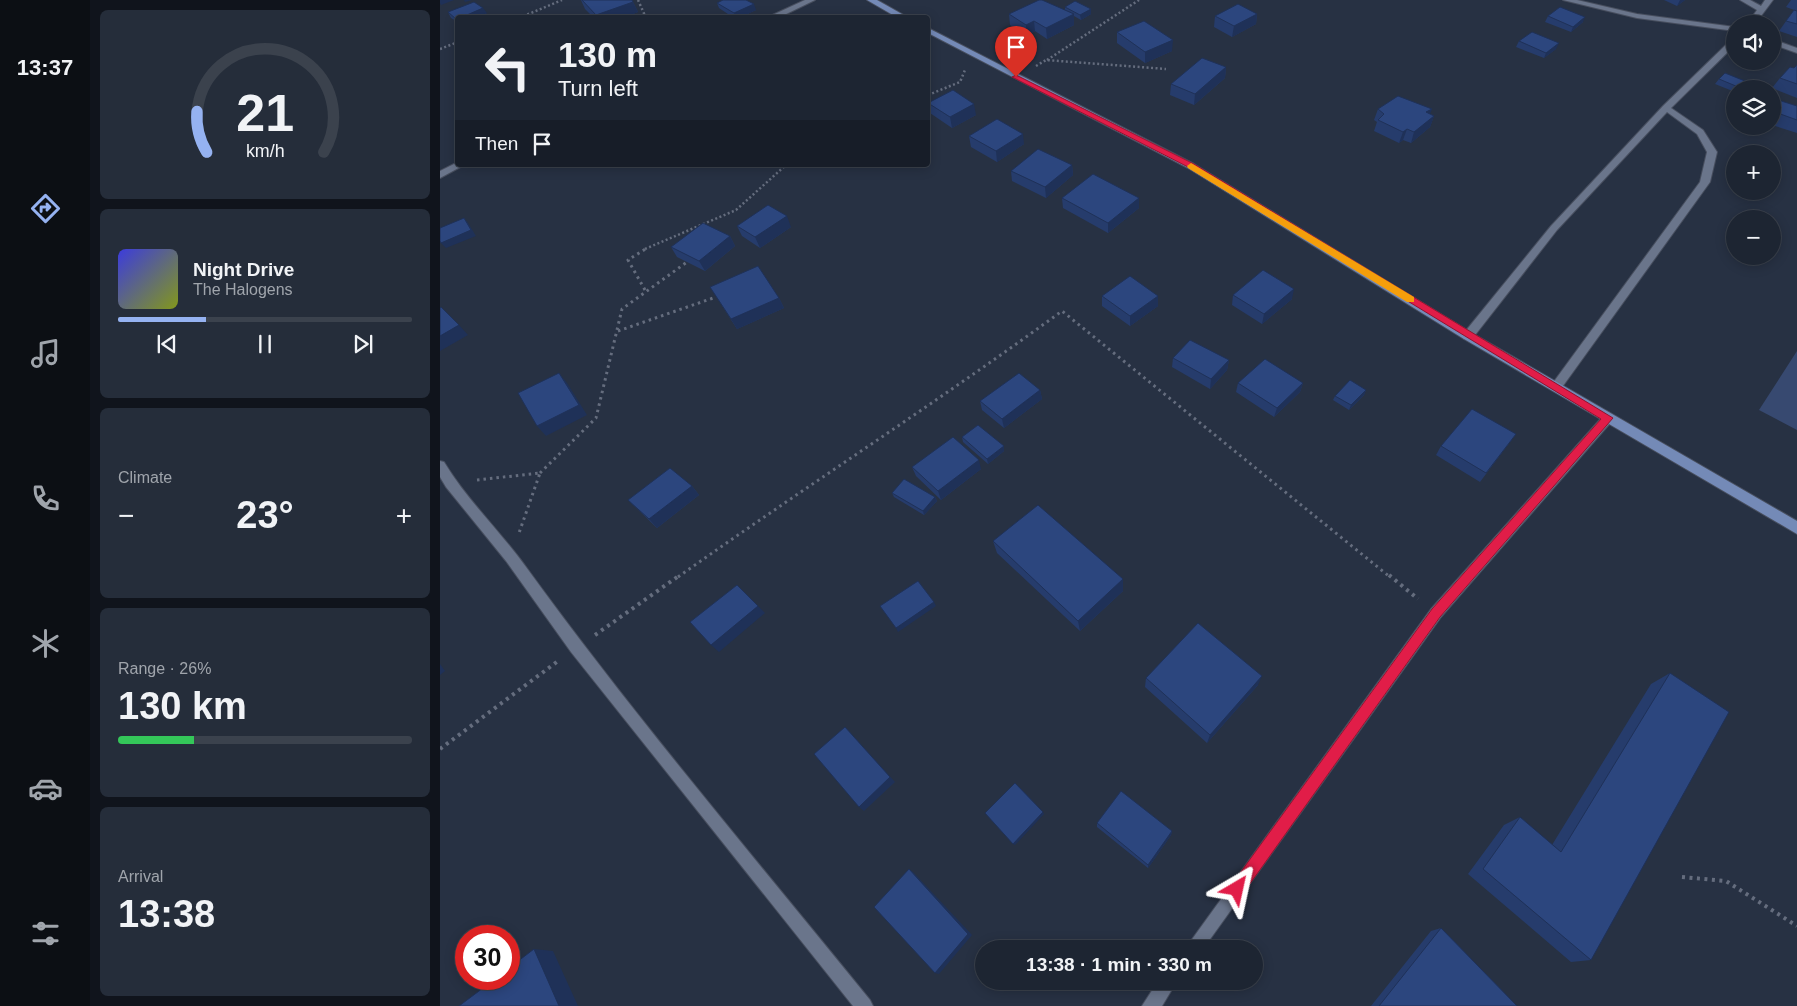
<!DOCTYPE html>
<meta charset="utf-8">
<style>
body{margin:0;font-family:Helvetica,sans-serif;background:#252d3a;color:#f1f3f6;height:100vh;display:flex;flex-direction:column;font-size:19px;white-space:nowrap}
*{box-sizing:border-box;margin:0}
p{font-size:16px;color:#a0a5ac}
.icon{flex:none;width:28px;height:28px;fill:none;stroke:currentColor;stroke-width:2;stroke-linecap:round;stroke-linejoin:round}
.map{position:relative;flex:1;overflow:hidden}
.details{display:flex;flex-direction:column;gap:10px;padding:10px;background:#10141c;width:350px}
.details>*{flex:none}
.hud{position:absolute;left:15px;top:15px;width:475px;height:152px;border-radius:5px;box-shadow:0 2px 12px #0003,0 0 0 1px #3b424d;background:#1d2532;color:#f1f3f6;overflow:hidden}
.controls{position:absolute;left:1286px;top:15px;display:grid;gap:10px}
.controls a{display:grid;place-items:center;width:55px;height:55px;border-radius:50%;background:#1d2532;box-shadow:0 2px 12px #0003,0 0 0 1px #3b424d;font-size:25px}
.speed{position:absolute;left:15px;top:925px;display:flex;gap:10px;font-size:25px;font-weight:700;text-align:center}
.speed>*{display:grid;place-content:center;width:65px;height:65px;border-radius:50%;background:#1d2532;box-shadow:0 2px 12px #0003,0 0 0 1px #3b424d;line-height:1}
.speed .limit{border:8px solid #d22;background:#fff;color:#111}
.pin{position:absolute;display:grid;place-items:center;width:42px;height:42px;color:#fff;margin:-51px -21px;border-radius:50% 50% 50% 0;rotate:-45deg;box-shadow:0 0 5px #0007}
.pin .icon{rotate:45deg}
.me{position:absolute;width:55px;margin:-28px;rotate:36deg;stroke-linejoin:round;filter:drop-shadow(0 0 4px #0008)}
.turn{display:flex;align-items:center;gap:18px;height:105px;padding:0 20px;font-size:22px}
.turn .icon{width:65px;height:65px;stroke-width:2.5}
.turn b{display:block;font-size:35px;line-height:42px}
.then{display:flex;align-items:center;height:48px;padding:0 20px;background:#0003;gap:10px;font-size:19px}
.big{font-size:38px;font-weight:700;line-height:1.1}
.details .widget{flex:1;display:flex;flex-direction:column;justify-content:center;gap:8px;min-width:0;padding:0 18px;border-radius:8px;background:#252d3a}
.details .dial{align-items:center;gap:0}
.dial svg{height:130px;overflow:visible;fill:none;stroke:#3b424d;stroke-width:7;stroke-linecap:round;text-anchor:middle}
.dial text{fill:#f1f3f6;stroke:none}
.song{display:flex;align-items:center;gap:15px}
.cover{width:60px;height:60px;border-radius:8px;background:linear-gradient(135deg,hsl(240 70% 55%),hsl(70 70% 35%))}
.played{height:5px;border-radius:2px;background:linear-gradient(90deg,#95b2f1 30%,#3b424d 30%)}
.keys{display:flex;justify-content:space-around;direction:ltr}
.heat{display:flex;justify-content:space-between;align-items:center;font-size:28px;direction:ltr}
.charge{height:8px;border-radius:4px;background:linear-gradient(90deg,#34c759 26%,#3b424d 0)}
.trip{position:absolute;left:535px;top:940px;width:288px;height:50px;border-radius:25px;background:#1d2532;box-shadow:0 2px 12px #0003,0 0 0 1px #3b424d;font-weight:700;line-height:50px;text-align:center}
main{display:flex;flex:1;min-height:0}
.menu{display:flex;flex-direction:column;width:90px;justify-content:space-around;align-items:center;background:#0c0f14;color:#a0a5ac}
.menu .icon{width:35px;height:35px}
.menu .on{color:#95b2f1}
.menu b{font-size:22px;color:#f1f3f6}
.map>svg:first-child{display:block}
.green{fill:#374970}
.lines{fill:none;stroke-linecap:round;stroke-linejoin:round}
.minor-casing{stroke:#474e5e;stroke-width:2}
.major-casing{stroke:#474e5e;stroke-width:2}
.path-far2{stroke:#656d7e;stroke-width:2.5;stroke-dasharray:2 2.5;stroke-linecap:butt}
.path-far1{stroke:#656d7e;stroke-width:3;stroke-dasharray:2.5 4;stroke-linecap:butt}
.path{stroke:#656d7e;stroke-width:4;stroke-dasharray:3 4.5;stroke-linecap:butt}
.minor{fill:#6a758b;fill-rule:evenodd}
.major{fill:#748ab7;fill-rule:evenodd}
.wall{fill:#263c6c}
.shaded-wall{fill:#1f3158}
.building{fill:#2c467e;stroke:#1f3158}
.route{fill:#e11d48;stroke:#92132f}
.slow{fill:#f59e0b}
</style>
<main>
<nav class="menu">
<b>13:37</b>
<svg class="icon on" aria-label="directions" viewBox="0 0 24 24"><path d="M12 3l9 9-9 9-9-9zM9 14v-3h6M13 9l2 2-2 2"/></svg>
<svg class="icon" aria-label="music" viewBox="0 0 24 24"><path d="M9 18V5l10-2v13"/><circle cx="6" cy="18" r="3"/><circle cx="16" cy="16" r="3"/></svg>
<svg class="icon" aria-label="phone" viewBox="0 0 24 24"><path d="M5 4h4l2 5-3 2q2 4 5 5l2-3 5 2v4C11 20 4 13 5 4z"/></svg>
<svg class="icon" aria-label="climate" viewBox="0 0 24 24"><path d="M12 3v18M4 7l16 10M4 17L20 7"/></svg>
<svg class="icon" aria-label="car" viewBox="0 0 24 24"><path d="M5 17H2v-5l4-1 3-4h7l3 4 3 1v5h-3M9 17h6M6 11h13"/><circle cx="7" cy="17" r="2"/><circle cx="17" cy="17" r="2"/></svg>
<svg class="icon" aria-label="filters" viewBox="0 0 24 24"><path d="M4 7h16M4 17h16"/><circle cx="9" cy="7" r="2"/><circle cx="15" cy="17" r="2"/></svg>
</nav>
<section class="details">
<div class="widget dial"><svg viewBox="0 0 100 80">
<path d="M14 69A42 42 0 1 1 86 69"/>
<path d="M14 69A42 42 0 0 1 8 44" stroke="#95b2f1"/>
<text x="50" y="56" font-size="32" font-weight="700">21</text>
<text x="50" y="72" font-size="11">km/h</text>
</svg></div>
<div class="widget">
<div class="song"><i class="cover"></i><div><b>Night Drive</b><p>The Halogens</p></div></div>
<div class="played"></div>
<div class="keys"><svg class="icon" aria-label="previous" viewBox="0 0 24 24"><path d="M18 5L8 12l10 7zM5 5v14"/></svg><svg class="icon" aria-label="pause" viewBox="0 0 24 24"><path d="M8 5v14M16 5v14"/></svg><svg class="icon" aria-label="next" viewBox="0 0 24 24"><path d="M6 5l10 7-10 7zM19 5v14"/></svg></div>
</div>
<div class="widget"><p>Climate</p>
<div class="heat"><a>−</a><b class="big">23°</b><a>+</a></div>
</div>
<div class="widget"><p>Range · 26%</p><b class="big">130 km</b><div class="charge"></div></div>
<div class="widget"><p>Arrival</p><b class="big">13:38</b></div>
</section>
<div class="map">
<svg width="1357" height="1006" viewBox="0 0 1357 1006">
<rect width="100%" height="100%" fill="#273143"/>
<!-- green -->
<path class="green" d="M1357,351V430L1319,410Z"/>
<g class="lines">
<defs>
<g id="minor">
<path d="M365,0H375L338,18H326Z"/>
<path d="M1123,0H1137L1197,14L1295,27V31L1197,18Z"/>
<path d="M1300,0H1310L1321,6L1325,0H1333L1315,24H1307L1317,10Z"/>
<path d="M1292,39H1295V45L1231,108L1263,130L1277,152L1270,182L1120,390L1116,391L1110,387L1260,182L1267,152L1257,134L1227,112L1117,230L1032,339H1024L1023,336L1024,333L1111,226L1223,106Z"/>
<path d="M1332,39L1357,48V53L1332,44Z"/>
<path d="M18,162V165H24L0,178V171Z"/>
<path d="M1168,413L1174,418L1172,421L1001,617L763,949H745L991,609L1164,415Z"/>
<path d="M0,461L4,462C27,500 60,531 86,567C194,716 314,857 430,1000L433,1006H413L131,652L66,561L6,487L0,477Z"/>
<path d="M718,981H737L722,1006H702Z"/>
</g>
<g id="major">
<path d="M427,0H437L469,18H458Z"/>
<path d="M488,28L754,164L1032,333L1357,521V534L1024,339L748,168L488,33Z"/>
</g>
</defs>
<!-- minor casing -->
<use href="#minor" class="minor-casing"/>
<!-- major casing -->
<use href="#major" class="major-casing"/>
<!-- path-far2 -->
<g class="path-far2">
<path d="M198,0L206,18"/>
<path d="M79,18L122,0"/>
<path d="M0,49L18,42"/>
<path d="M607,60L699,0"/>
<path d="M596,66L606,60L726,69"/>
<path d="M488,95L520,82L525,70"/>
<path d="M205,249L296,210L346,165"/>
</g>
<!-- path-far1 -->
<g class="path-far1">
<path d="M205,290L188,260L207,248"/>
<path d="M178,331L276,297"/>
<path d="M100,473L156,418L182,309L247,262"/>
<path d="M37,480L100,473L79,533"/>
<path d="M238,577C365,487 496,403 622,311L950,577"/>
</g>
<!-- path -->
<g class="path">
<path d="M949,575L978,599"/>
<path d="M155,635L240,575"/>
<path d="M0,749L118,661"/>
<path d="M1242,877L1286,881L1357,926"/>
</g>
<!-- minor -->
<use href="#minor" class="minor"/>
<!-- major -->
<use href="#major" class="major"/>
</g>
<!-- wall -->
<g class="wall">
<path d="M141,0H192L198,12L183,18H154L145,9Z"/>
<path d="M1224,0H1245L1237,6Z"/>
<path d="M1351,0H1357V11L1346,7Z"/>
<path d="M277,3L316,10L299,18H294L279,8Z"/>
<path d="M625,7L651,9V14L641,20L634,16V25L607,39L595,31L587,36L570,25L569,14L625,10Z"/>
<path d="M1354,10L1357,11V37L1339,31Z"/>
<path d="M8,12L47,13L36,18H18V22L11,18Z"/>
<path d="M817,14L816,24L792,37L774,27L775,16Z"/>
<path d="M1108,16L1143,22L1131,32L1105,22Z"/>
<path d="M677,32L732,51L705,63L677,43Z"/>
<path d="M1079,41L1116,49L1104,58L1076,47Z"/>
<path d="M1357,65V98L1332,88L1340,78L1354,68Z"/>
<path d="M786,67L785,78L754,105L730,95L731,84Z"/>
<path d="M1279,79L1310,83L1305,89H1295V92L1275,84Z"/>
<path d="M1332,98L1357,106V133L1332,125Z"/>
<path d="M488,103L536,115L512,128L490,113Z"/>
<path d="M938,109L990,114L994,116L990,127L971,143L963,140L959,143L934,131L937,122L934,120Z"/>
<path d="M529,136L584,144L557,162L531,147Z"/>
<path d="M632,165L633,175L606,198L572,181L571,171Z"/>
<path d="M622,198L699,208L668,233L623,208Z"/>
<path d="M297,226L351,227L320,248L302,236Z"/>
<path d="M290,236L295,246L265,271L237,257L231,247Z"/>
<path d="M270,287L339,298L344,308L297,329Z"/>
<path d="M793,295L852,299L822,324L792,305Z"/>
<path d="M662,296H718V306L690,326L662,306Z"/>
<path d="M733,358L789,360L787,370L770,389L732,367Z"/>
<path d="M798,383H863L860,392L834,417L796,392Z"/>
<path d="M600,390L602,399L564,428L542,410L540,401Z"/>
<path d="M926,390L924,395L909,410L893,400L895,396Z"/>
<path d="M1076,434L1040,482L996,455L1001,446Z"/>
<path d="M522,437L564,451L548,464L523,442Z"/>
<path d="M472,467L541,469L501,500L476,476Z"/>
<path d="M252,486L259,495L217,528L188,500Z"/>
<path d="M452,493L495,497L497,501L484,515L454,497Z"/>
<path d="M553,541L683,579V591L640,631L557,553Z"/>
<path d="M1230,673L1151,960L1131,962L1028,874L1064,825L1080,817L1112,845L1211,684Z"/>
<path d="M706,678L818,685L767,743L705,687Z"/>
<path d="M657,823L732,831L731,835L708,868L657,827Z"/>
<path d="M1001,928L1077,1006H931L991,931Z"/>
</g>
<!-- shaded-wall -->
<g class="shaded-wall">
<path d="M0,0H14L1,5L0,3Z"/>
<path d="M24,0H32L25,2Z"/>
<path d="M1240,0H1245L1237,6Z"/>
<path d="M193,2L198,12L183,18H158L156,15Z"/>
<path d="M314,4L316,10L299,18H296L294,13Z"/>
<path d="M43,8L47,13L36,18H20Z"/>
<path d="M651,9V14L641,20L640,15Z"/>
<path d="M634,14V25L607,39L606,28Z"/>
<path d="M817,14L816,24L792,37L794,26Z"/>
<path d="M1145,17L1143,22L1131,32L1133,27Z"/>
<path d="M594,21L595,31L587,36L586,25Z"/>
<path d="M733,40L732,51L705,63V52Z"/>
<path d="M1119,43L1116,49L1104,58L1106,53Z"/>
<path d="M786,67L785,78L754,105L755,94Z"/>
<path d="M534,104L536,115L512,128L510,117Z"/>
<path d="M992,109L988,119L986,112Z"/>
<path d="M994,116L990,127L971,143L974,132Z"/>
<path d="M967,129L963,140L959,143L963,132Z"/>
<path d="M583,134L584,144L557,162L556,151Z"/>
<path d="M632,165L633,175L606,198L605,187Z"/>
<path d="M699,198V208L668,233V223Z"/>
<path d="M347,216L351,227L320,248L315,237Z"/>
<path d="M24,218L28,223L36,236L6,248L1,243Z"/>
<path d="M290,236L295,246L265,271L259,261Z"/>
<path d="M854,289L852,299L822,324L824,314Z"/>
<path d="M718,296V306L690,326V316Z"/>
<path d="M339,298L344,308L297,329L291,319Z"/>
<path d="M19,325L28,335L0,351V336Z"/>
<path d="M789,360L787,370L770,389L771,379Z"/>
<path d="M119,373L127,383L147,415L106,436L97,426Z"/>
<path d="M863,383L860,392L834,417L837,408Z"/>
<path d="M600,390L602,399L564,428L562,419Z"/>
<path d="M926,390L924,395L909,410L911,405Z"/>
<path d="M564,446V451L548,464L547,459Z"/>
<path d="M539,460L541,469L501,500L498,491Z"/>
<path d="M252,486L259,495L217,528L209,519Z"/>
<path d="M495,497L497,501L484,515L483,511Z"/>
<path d="M683,579V591L640,631L638,621Z"/>
<path d="M494,602L496,606L458,632L456,628Z"/>
<path d="M318,606L325,613L279,652L271,645Z"/>
<path d="M0,664L5,671L0,675Z"/>
<path d="M822,676L818,685L767,743L770,735Z"/>
<path d="M405,727L455,782L424,811L419,807Z"/>
<path d="M603,812L604,814L575,845L573,844Z"/>
<path d="M732,831L731,835L708,868V865Z"/>
<path d="M469,869L473,872L532,935L499,974L495,973Z"/>
<path d="M94,949L113,951L138,1006H119Z"/>
</g>
<!-- building -->
<g class="building">
<path d="M142,0H192L193,2L156,15Z"/>
<path d="M283,0H306L314,4L294,13L277,3Z"/>
<path d="M599,0H602L634,14L606,28L594,21L586,25L569,14Z"/>
<path d="M635,1L651,9L640,15L625,7Z"/>
<path d="M34,2L43,8L20,18H18L16,19L8,12Z"/>
<path d="M798,4L817,14L794,26L775,16Z"/>
<path d="M1120,7L1145,17L1133,27L1108,16Z"/>
<path d="M1354,10L1357,11V24L1346,21Z"/>
<path d="M704,21L733,40L705,52L677,32Z"/>
<path d="M1092,32L1119,43L1106,53L1079,41Z"/>
<path d="M762,58L786,67L755,94L731,84Z"/>
<path d="M1357,65V84L1340,78L1350,67L1354,68Z"/>
<path d="M1285,73L1310,83L1303,89L1279,79Z"/>
<path d="M513,90L534,104L510,117L488,103Z"/>
<path d="M958,96L992,109L986,112L994,116L974,132L967,129L963,132L938,120L944,114L938,109Z"/>
<path d="M1332,98L1357,106V120L1332,111Z"/>
<path d="M557,119L583,134L556,151L529,136Z"/>
<path d="M598,149L632,165L605,187L571,171Z"/>
<path d="M653,174L699,198L668,223L622,198Z"/>
<path d="M328,205L347,216L315,237L297,226Z"/>
<path d="M24,218L31,230L1,243L0,241V228Z"/>
<path d="M263,223L290,236L259,261L231,247Z"/>
<path d="M318,266L339,298L291,319L270,287Z"/>
<path d="M823,270L854,289L824,314L793,295Z"/>
<path d="M690,276L718,296L690,316L662,296Z"/>
<path d="M1,307L19,325L0,336V308Z"/>
<path d="M750,340L789,360L771,379L733,358Z"/>
<path d="M825,359L863,383L837,408L798,383Z"/>
<path d="M119,373L139,405L97,426L78,393Z"/>
<path d="M579,373L600,390L562,419L540,401Z"/>
<path d="M910,380L926,390L911,405L895,396Z"/>
<path d="M1032,409L1076,434L1046,473L1001,446Z"/>
<path d="M538,425L564,446L547,459L522,437Z"/>
<path d="M513,437L539,460L498,491L472,467Z"/>
<path d="M230,468L252,486L209,519L188,500Z"/>
<path d="M464,479L495,497L483,511L452,493Z"/>
<path d="M598,505L683,579L638,621L553,541Z"/>
<path d="M478,581L494,602L456,628L440,606Z"/>
<path d="M297,585L318,606L271,645L250,622Z"/>
<path d="M758,623L822,676L770,735L706,678Z"/>
<path d="M1230,673L1289,712L1151,960L1043,869L1080,817L1121,852Z"/>
<path d="M405,727L450,777L419,807L374,754Z"/>
<path d="M575,783L603,812L573,844L545,813Z"/>
<path d="M681,791L732,831L708,865L657,823Z"/>
<path d="M469,869L528,934L495,973L434,907Z"/>
<path d="M1001,928L1077,1006H939Z"/>
<path d="M94,949L119,1006H19L55,979H69V968Z"/>
</g>
<!-- route -->
<path class="route" d="M576,75L754,164L1173,418L1000,617L802,895L797,897L792,895L789,889L792,884L992,609L1161,419L748,167L574,78L572,77Z"/>
<!-- slow -->
<path class="slow" d="M751,163L974,297V302H967L748,168L747,166Z"/>
</svg>
<div class="controls">
<a><svg class="icon" aria-label="sound" viewBox="0 0 24 24"><path d="M4 9h4l5-4v14l-5-4H4zM17 9q2 3 0 6"/></svg></a>
<a><svg class="icon" aria-label="layers" viewBox="0 0 24 24"><path d="M12 4l9 5-9 5-9-5zM3 14l9 5 9-5"/></svg></a>
<a>+</a>
<a>−</a>
</div>
<div class="speed"><div class="limit">30</div></div>
<div class="pin" style="left:576px;top:77px;background:#d93025"><svg class="icon" aria-label="arrive" viewBox="0 0 24 24"><path d="M6 21V4h12l-3 4 3 4H6"/></svg></div>
<svg class="me" style="left:797px;top:889px" viewBox="-20 -20 40 40"><path d="M0-17L14 15 0 8-14 15z" fill="#e11d48" stroke="#fff" stroke-width="4"/></svg>
<div class="trip">13:38 · 1 min · 330 m</div>
<div class="hud">
<div class="turn"><svg class="icon" aria-label="left" viewBox="0 0 24 24"><path d="M17 20v-9H6M10 6l-5 5 5 5"/></svg><div><b>130 m</b>Turn left</div></div>
<div class="then">Then<svg class="icon" aria-label="arrive" viewBox="0 0 24 24"><path d="M6 21V4h12l-3 4 3 4H6"/></svg></div>
</div>
</div>
</main>
